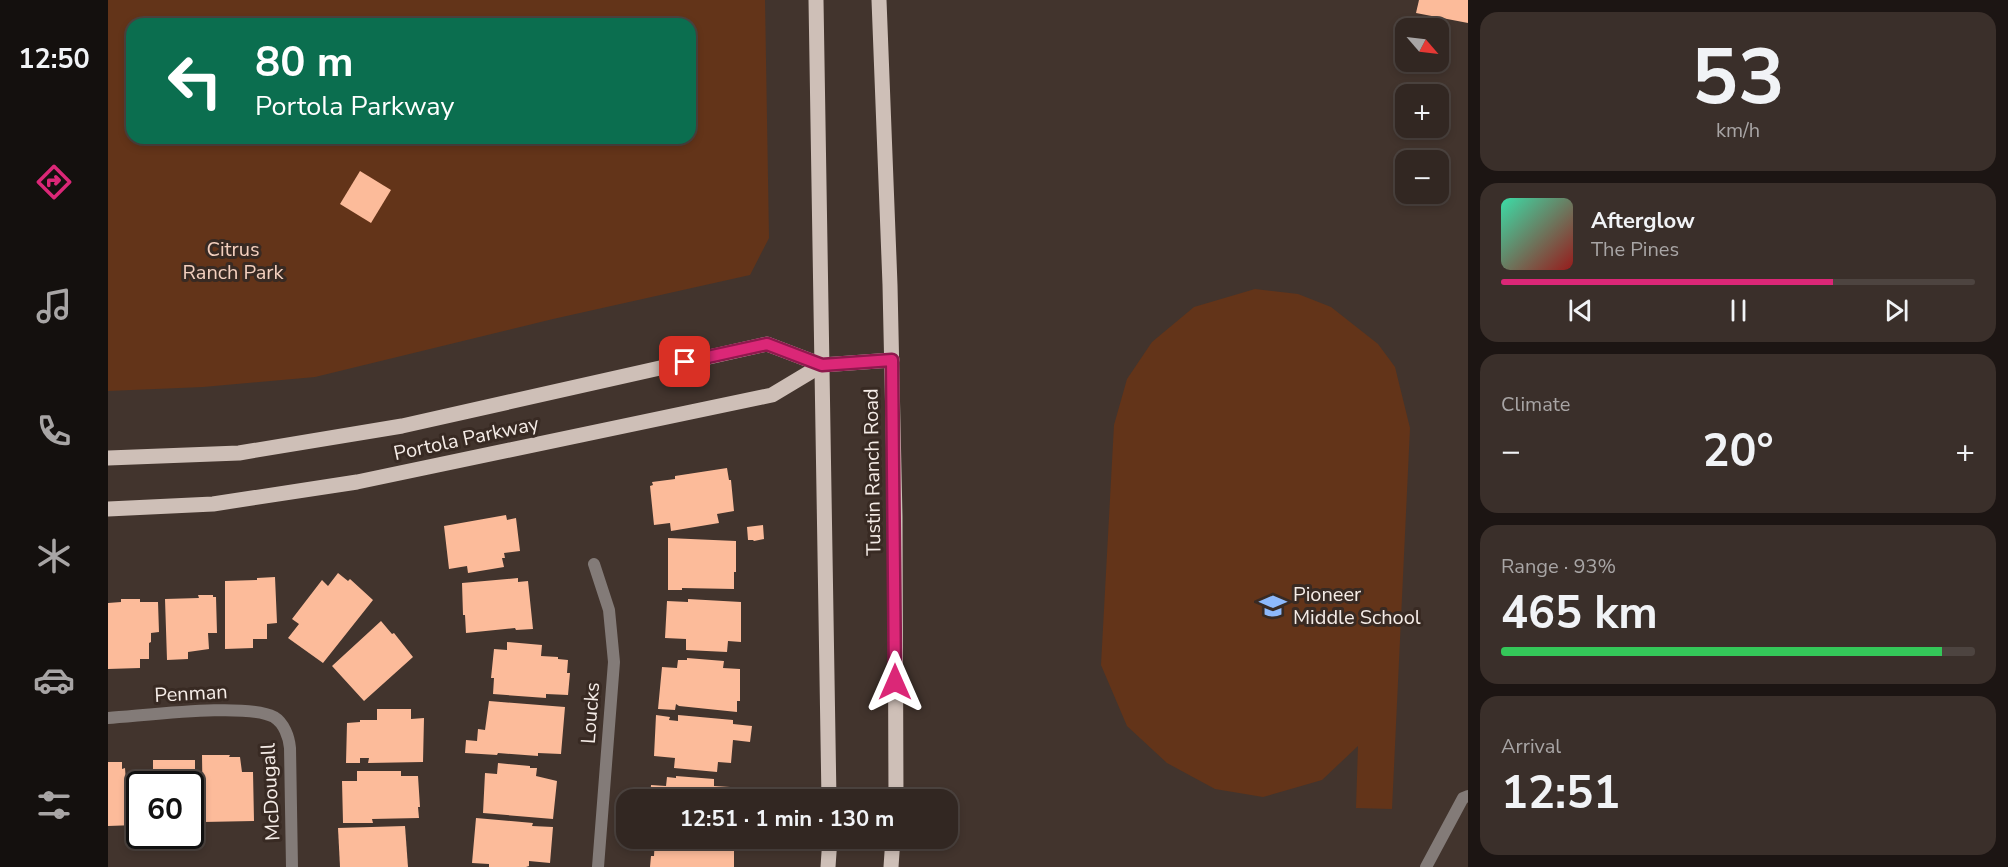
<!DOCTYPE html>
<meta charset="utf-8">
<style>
body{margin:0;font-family:"Nunito Sans",sans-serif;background:#3a2f2a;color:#f1f3f6;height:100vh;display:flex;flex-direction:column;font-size:22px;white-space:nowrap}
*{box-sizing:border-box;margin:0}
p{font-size:20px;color:#a8a5a5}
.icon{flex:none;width:33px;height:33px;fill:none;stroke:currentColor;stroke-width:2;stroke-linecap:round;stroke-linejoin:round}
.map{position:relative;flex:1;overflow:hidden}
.details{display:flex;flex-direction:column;gap:12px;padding:12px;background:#1c1513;width:540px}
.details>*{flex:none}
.banner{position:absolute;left:18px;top:18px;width:570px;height:126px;border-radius:18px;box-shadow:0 3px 9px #0003,0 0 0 2px #4d4440;background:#0b6e4f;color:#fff;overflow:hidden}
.needle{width:39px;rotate:118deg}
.fabs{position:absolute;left:1287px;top:18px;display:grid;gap:12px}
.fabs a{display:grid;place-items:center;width:54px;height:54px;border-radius:12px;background:#322722;box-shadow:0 3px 9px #0003,0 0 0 2px #4d4440;font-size:30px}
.speed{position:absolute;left:18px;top:771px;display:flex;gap:12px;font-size:30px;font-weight:700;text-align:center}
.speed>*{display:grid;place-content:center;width:78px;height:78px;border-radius:50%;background:#322722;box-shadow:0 3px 9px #0003,0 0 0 2px #4d4440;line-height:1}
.speed .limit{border:3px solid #111;border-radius:9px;background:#fff;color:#111}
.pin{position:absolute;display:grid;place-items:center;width:51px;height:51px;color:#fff;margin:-26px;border-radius:12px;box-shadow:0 3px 9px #0006}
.me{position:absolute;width:66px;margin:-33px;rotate:0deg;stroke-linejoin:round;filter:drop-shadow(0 0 4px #0008)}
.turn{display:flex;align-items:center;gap:21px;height:126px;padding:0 30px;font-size:27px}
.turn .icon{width:78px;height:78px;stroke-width:2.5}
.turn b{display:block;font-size:42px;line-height:51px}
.big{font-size:45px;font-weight:700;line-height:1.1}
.details .card{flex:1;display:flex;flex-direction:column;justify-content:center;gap:9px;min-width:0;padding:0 21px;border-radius:18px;background:#3a2f2a}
.details .dial{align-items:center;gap:0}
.dial b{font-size:78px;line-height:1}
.song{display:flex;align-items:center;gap:18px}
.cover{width:72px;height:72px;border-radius:9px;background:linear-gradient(135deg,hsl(160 70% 55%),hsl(0 70% 35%))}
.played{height:6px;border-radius:3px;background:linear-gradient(90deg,#db2777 70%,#4d4440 70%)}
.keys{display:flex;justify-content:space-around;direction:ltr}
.heat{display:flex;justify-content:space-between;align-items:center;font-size:33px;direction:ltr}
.charge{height:9px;border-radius:4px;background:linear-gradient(90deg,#34c759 93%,#4d4440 0)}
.trip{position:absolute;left:508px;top:789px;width:342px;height:60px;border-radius:18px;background:#322722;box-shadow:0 3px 9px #0003,0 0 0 2px #4d4440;font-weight:700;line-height:60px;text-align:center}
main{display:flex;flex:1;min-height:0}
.tab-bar{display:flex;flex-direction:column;width:108px;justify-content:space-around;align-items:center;background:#14100e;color:#a8a5a5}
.tab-bar .icon{width:42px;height:42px}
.tab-bar .selected{color:#db2777}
.tab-bar b{font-size:27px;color:#f1f3f6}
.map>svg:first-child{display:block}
.green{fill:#633419;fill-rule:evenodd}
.building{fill:#fcbb9a}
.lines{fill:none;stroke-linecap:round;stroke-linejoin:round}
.service{stroke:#837b78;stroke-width:12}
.minor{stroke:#837b78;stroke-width:12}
.primary{stroke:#cebfb7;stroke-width:15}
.route-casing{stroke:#8e194d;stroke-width:15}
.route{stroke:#db2777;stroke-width:10}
.labels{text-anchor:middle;stroke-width:6;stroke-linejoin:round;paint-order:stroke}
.park-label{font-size:20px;fill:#f4d0bf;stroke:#382a23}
.street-label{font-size:20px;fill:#f5ece7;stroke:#382a23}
.poi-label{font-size:20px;fill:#f5ece7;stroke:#382a23;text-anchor:start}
</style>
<main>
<nav class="tab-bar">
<b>12:50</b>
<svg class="icon selected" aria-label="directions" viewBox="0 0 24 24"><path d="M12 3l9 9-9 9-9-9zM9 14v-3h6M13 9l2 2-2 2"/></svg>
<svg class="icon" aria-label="music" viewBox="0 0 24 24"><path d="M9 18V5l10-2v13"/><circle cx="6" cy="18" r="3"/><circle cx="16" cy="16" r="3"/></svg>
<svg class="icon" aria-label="phone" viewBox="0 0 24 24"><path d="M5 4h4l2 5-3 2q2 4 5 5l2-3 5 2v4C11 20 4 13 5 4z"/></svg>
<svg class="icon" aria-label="climate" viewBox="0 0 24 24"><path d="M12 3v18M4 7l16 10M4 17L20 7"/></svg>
<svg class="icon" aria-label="car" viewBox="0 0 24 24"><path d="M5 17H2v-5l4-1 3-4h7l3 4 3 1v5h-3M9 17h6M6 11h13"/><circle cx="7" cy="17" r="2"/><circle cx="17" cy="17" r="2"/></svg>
<svg class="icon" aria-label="filters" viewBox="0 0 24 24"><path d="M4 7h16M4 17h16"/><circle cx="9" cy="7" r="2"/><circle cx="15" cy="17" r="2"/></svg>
</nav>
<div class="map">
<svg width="1360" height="867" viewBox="0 0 1360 867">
<rect width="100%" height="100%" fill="#42342d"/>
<!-- green -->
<g class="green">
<path d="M0,0H657L661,238L642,275L445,319L207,377L95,387L0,391ZM24,24H582V138H24Z"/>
<path d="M1147,289L1190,294L1223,307L1270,344L1287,367L1302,428L1284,809L1248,808L1250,746L1214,780L1155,797L1107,789L1059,763L1019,726L993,665L1006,425L1019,379L1044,342L1086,307Z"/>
</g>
<!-- building -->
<g class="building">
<path d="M1311,0H1360V23L1308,13Z"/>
<path d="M252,171L283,190L263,223L232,204Z"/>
<path d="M619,468L621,480H623L626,511L609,514L611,523L563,531L562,523L546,525L542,486L545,485L544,482L567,479V476Z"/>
<path d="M398,515L399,520L408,518L412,551L396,553L397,558H394L396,567L360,573L359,566L341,569L336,526Z"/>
<path d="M655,525L656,539L646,541L645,540H640L639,527Z"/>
<path d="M560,538L628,541V572H626V589L574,588V590H560Z"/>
<path d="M230,573L240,581L242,579L265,600L215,663L180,638L191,624L184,619L214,580L220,586Z"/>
<path d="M167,577L169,623L159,624V639H145V648L117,649V581L149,580V578Z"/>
<path d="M410,578V582L420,581L425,629L408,630L407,628L358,633L357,615H355L354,583Z"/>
<path d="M90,595H105V597H108L109,633H100L101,649L80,652V659L59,660L57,599L91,598Z"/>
<path d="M13,599H32V602H50L51,632L43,633V642L41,643V659H32V668L0,669V603L13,602Z"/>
<path d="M580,599L633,602V642L620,641L619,652L578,650V639L557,638L559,601L580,602Z"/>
<path d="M273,621L284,634L286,633L305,657L256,701L224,666Z"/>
<path d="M399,642L434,645L433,656L450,657V659L460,660L459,673H462L460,695L438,694V698L385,694L386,678H383L386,649L399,650Z"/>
<path d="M579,658L616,661L615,668L632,669V701H629V712L571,706L568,704L567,710L550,709L554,667L569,668L570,660H579Z"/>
<path d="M381,701L457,707L453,754L430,753V756L390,753L389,755L357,753L358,740L369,741L370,729L377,730Z"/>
<path d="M269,709H303V719L316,718L315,762L260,763L261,758H252V763H238L239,723L252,722V720H269Z"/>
<path d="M548,715L562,717L561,720L570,721V715L625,720V724L644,726L642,742L625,740L623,763L610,762L609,772L566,768L567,758L546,756Z"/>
<path d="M94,755H122L121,757H132L134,772H145L146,821L95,822Z"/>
<path d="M45,760H87V823L82,824V784H36V781H45Z"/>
<path d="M0,762H14V769L17,768L19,796H28V825L0,826Z"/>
<path d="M390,763L422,766V768H429L428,776L449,781L445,819L375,813L377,773L389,774Z"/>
<path d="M249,771H293V776H310L312,807H310L311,818L264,819L265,823H235L234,781H249Z"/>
<path d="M568,776L606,779V786L622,787V791L626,792V800H542L543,785L558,786L559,777L568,778Z"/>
<path d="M368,818L425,823L424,826L445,827L442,863L421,861V866L418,867H381V864L364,863Z"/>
<path d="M297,826L300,867H232L230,828Z"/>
<path d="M547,838L626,840V867H542L543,856H546Z"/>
</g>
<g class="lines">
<!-- service -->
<path class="service" d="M1318,867L1355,798L1360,796"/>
<!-- minor -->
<g class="minor">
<path d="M486,564L501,610L506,662L490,867"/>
<path d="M0,718C35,716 138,702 166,717C176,723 181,737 182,748L184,867"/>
</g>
<!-- primary -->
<g class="primary">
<path d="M708,0L721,800"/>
<path d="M771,0L782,285L787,517L788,800"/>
<path d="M0,458L131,453L294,426L659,344L714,365L784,360"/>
<path d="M0,509L105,504L249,482L664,395L714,365"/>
<path d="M720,867L722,838"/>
<path d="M783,867L785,838"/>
</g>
</g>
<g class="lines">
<defs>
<path id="route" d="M577,362L659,344L714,365L784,360L787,682"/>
</defs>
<!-- route casing -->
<use href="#route" class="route-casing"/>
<!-- route -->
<use href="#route" class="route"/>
</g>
<!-- icons -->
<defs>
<symbol id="school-bare" viewBox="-9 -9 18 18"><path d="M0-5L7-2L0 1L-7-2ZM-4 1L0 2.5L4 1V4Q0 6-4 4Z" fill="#8db9fc" stroke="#382a23" stroke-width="2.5" paint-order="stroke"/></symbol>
</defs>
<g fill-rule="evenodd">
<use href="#school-bare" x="1146" y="587" width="38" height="38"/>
</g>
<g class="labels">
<!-- park labels -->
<g class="park-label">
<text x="125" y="256">Citrus<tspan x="125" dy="23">Ranch Park</tspan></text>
</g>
<!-- street labels -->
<g class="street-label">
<text transform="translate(358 438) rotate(-12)" y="7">Portola Parkway</text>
<text transform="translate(764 472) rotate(-91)" y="7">Tustin Ranch Road</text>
<text transform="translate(83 693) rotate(-3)" y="7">Penman</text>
<text transform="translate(482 713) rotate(-86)" y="7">Loucks</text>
<text transform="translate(162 792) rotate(-93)" y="7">McDougall</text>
</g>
<!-- poi labels -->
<g class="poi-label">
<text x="1185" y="601">Pioneer<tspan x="1185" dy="23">Middle School</tspan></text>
</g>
</g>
</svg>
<div class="fabs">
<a><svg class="needle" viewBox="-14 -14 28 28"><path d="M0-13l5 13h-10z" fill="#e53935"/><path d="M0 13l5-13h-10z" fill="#a8a5a5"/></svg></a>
<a>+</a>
<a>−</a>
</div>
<div class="speed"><div class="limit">60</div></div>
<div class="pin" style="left:577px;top:362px;background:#d93025"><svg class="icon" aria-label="arrive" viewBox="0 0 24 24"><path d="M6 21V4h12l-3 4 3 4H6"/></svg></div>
<svg class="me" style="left:787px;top:682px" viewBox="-20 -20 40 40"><path d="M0-17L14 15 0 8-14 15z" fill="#db2777" stroke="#fff" stroke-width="4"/></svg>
<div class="trip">12:51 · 1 min · 130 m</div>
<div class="banner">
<div class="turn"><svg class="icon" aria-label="left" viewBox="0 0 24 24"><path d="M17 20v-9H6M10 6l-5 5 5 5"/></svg><div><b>80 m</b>Portola Parkway</div></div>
</div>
</div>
<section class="details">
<div class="card dial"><b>53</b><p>km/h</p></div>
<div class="card">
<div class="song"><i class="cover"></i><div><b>Afterglow</b><p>The Pines</p></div></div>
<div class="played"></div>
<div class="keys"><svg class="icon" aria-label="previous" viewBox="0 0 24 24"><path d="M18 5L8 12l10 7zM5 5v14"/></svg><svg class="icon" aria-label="pause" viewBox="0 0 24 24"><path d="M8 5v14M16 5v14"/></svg><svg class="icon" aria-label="next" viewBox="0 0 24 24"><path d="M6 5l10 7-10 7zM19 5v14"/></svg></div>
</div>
<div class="card"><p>Climate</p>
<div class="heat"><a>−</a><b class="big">20°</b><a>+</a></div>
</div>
<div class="card"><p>Range · 93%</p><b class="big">465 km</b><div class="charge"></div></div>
<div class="card"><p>Arrival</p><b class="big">12:51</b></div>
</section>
</main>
